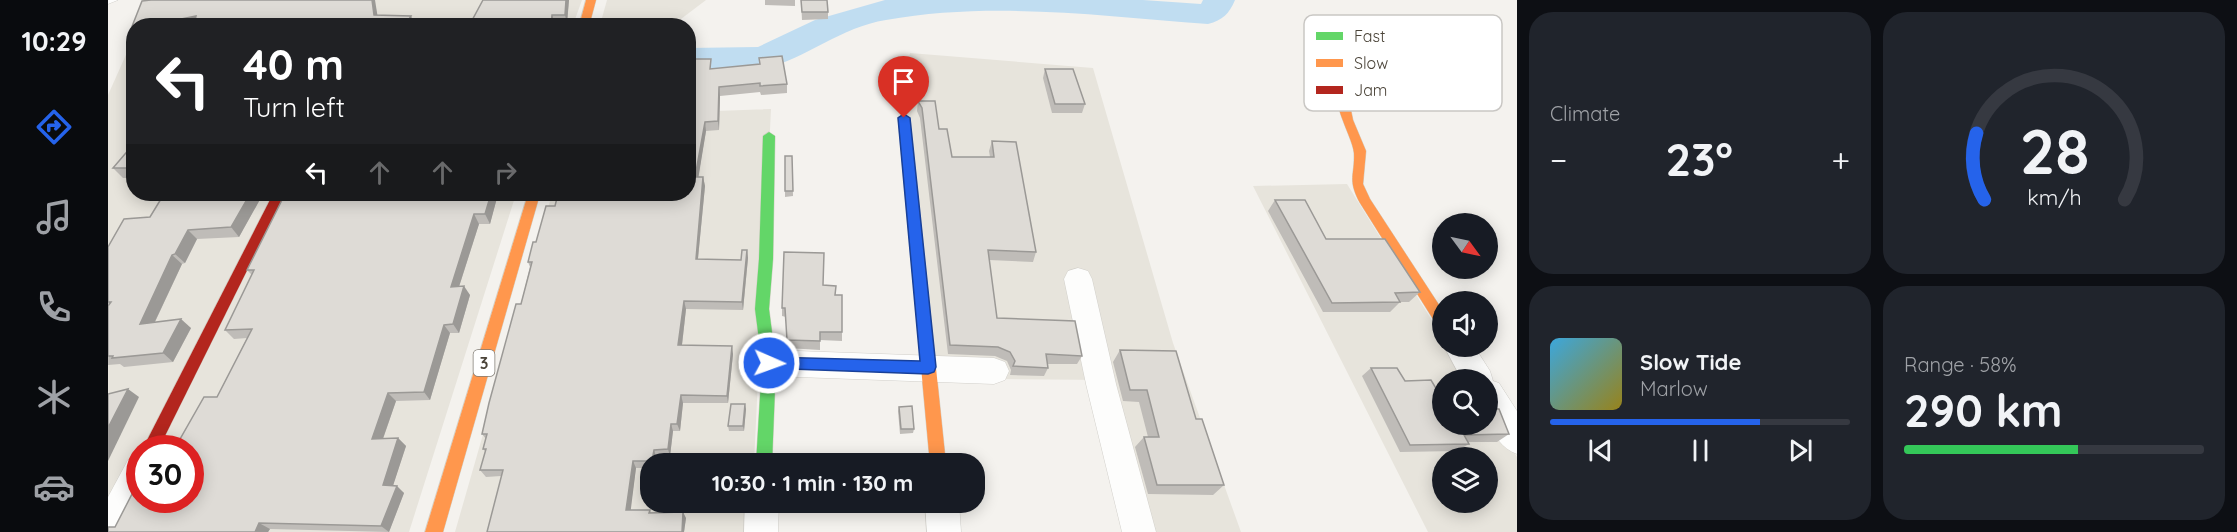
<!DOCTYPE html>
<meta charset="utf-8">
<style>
body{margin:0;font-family:Quicksand,sans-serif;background:#20242c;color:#f1f3f6;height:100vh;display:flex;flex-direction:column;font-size:22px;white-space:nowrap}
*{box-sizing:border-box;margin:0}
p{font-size:20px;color:#9ea1a6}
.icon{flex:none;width:33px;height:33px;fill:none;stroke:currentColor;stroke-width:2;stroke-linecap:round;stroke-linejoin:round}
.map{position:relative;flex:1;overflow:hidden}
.drawer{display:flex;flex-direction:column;gap:12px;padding:12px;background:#0d0f14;width:720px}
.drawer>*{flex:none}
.top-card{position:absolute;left:18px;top:18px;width:570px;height:183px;border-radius:24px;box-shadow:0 3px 15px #0003;background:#202124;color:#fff;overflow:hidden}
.needle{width:39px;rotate:123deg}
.tools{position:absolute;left:1324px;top:213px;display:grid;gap:12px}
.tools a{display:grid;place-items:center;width:66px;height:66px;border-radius:50%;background:#171b24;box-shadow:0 3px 15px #0003;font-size:30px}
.speed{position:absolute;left:18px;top:435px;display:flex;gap:12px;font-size:30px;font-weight:700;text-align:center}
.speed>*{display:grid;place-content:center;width:78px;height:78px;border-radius:50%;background:#171b24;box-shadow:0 3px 15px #0003;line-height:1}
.speed .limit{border:9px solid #d22;background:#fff;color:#111}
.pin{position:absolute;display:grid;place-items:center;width:51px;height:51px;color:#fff;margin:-62px -26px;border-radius:50% 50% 50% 0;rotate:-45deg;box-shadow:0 0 6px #0007}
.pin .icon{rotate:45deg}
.me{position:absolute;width:66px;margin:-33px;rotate:92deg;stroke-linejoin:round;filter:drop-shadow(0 0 4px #0008)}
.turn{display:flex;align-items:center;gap:21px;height:126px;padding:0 18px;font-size:27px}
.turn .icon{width:78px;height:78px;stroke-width:2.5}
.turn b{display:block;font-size:42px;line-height:51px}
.lanes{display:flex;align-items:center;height:57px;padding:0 18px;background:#0003;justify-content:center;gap:30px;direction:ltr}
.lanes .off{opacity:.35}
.big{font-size:45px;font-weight:700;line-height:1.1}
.drawer .widget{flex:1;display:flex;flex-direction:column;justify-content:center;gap:9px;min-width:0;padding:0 21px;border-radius:24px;background:#20242c}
.drawer .dial{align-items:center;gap:0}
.dial svg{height:156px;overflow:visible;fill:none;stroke:#363941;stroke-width:7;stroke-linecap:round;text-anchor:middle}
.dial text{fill:#f1f3f6;stroke:none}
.song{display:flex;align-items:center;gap:18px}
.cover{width:72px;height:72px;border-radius:9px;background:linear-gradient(135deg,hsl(200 70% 55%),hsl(50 70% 35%))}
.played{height:6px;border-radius:3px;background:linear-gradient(90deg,#2563eb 70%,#363941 70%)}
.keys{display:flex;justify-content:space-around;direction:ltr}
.heat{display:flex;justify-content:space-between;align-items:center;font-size:33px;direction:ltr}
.charge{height:9px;border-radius:4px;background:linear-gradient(90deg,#34c759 58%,#363941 0)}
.drawer .tiles{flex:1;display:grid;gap:12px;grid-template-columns:repeat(2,1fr)}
.trip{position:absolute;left:532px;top:453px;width:345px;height:60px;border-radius:24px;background:#171b24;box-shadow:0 3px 15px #0003;font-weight:700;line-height:60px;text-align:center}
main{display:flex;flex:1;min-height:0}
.dock{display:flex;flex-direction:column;width:108px;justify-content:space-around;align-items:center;background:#090b0e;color:#9ea1a6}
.dock .icon{width:42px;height:42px}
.dock .active{color:#2563eb}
.dock b{font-size:27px;color:#f1f3f6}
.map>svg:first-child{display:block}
.residential{fill:#e7e4dc;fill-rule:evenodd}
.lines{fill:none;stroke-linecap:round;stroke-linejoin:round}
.river{fill:#c0ddf1;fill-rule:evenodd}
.lane-casing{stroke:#d2d0cb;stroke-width:1}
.street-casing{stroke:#d2d0cb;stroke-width:1}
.fast-casing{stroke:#d3cfc5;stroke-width:1}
.slow-casing{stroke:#d3cfc5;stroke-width:1}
.jam-casing{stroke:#d3cfc5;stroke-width:1}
.lane{fill:#fdfdfc;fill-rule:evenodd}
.street{fill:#fdfdfc;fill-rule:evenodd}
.fast{fill:#63d668;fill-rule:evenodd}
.slow{fill:#ff974d;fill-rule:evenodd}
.jam{fill:#b3261e;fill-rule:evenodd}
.wall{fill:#bfbcb8}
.shaded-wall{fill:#9b9996}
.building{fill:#dedbd6;stroke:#9b9996;stroke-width:1.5}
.route{fill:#2563eb;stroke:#184099;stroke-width:1.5}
.labels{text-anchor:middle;stroke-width:6;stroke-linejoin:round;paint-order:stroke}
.shield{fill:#fff;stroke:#817c74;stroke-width:1.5}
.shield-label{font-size:16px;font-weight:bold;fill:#4b4439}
.key{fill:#fff;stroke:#c9c7c4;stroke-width:1.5}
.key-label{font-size:16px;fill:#4b4439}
</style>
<main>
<nav class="dock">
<b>10:29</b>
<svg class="icon active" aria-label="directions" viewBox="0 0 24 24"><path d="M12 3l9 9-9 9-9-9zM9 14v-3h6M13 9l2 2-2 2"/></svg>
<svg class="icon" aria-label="music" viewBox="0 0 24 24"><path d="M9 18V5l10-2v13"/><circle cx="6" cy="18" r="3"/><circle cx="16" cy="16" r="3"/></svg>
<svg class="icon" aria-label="phone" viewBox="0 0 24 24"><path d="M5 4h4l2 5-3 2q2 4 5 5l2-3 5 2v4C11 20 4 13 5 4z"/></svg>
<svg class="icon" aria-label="climate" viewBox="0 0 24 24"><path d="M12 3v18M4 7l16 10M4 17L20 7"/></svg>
<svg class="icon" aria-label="car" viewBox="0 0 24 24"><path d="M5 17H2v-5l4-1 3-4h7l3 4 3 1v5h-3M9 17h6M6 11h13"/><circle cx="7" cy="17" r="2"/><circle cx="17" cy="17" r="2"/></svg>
</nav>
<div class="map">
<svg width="1409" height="532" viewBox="0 0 1409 532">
<rect width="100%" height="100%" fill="#f4f2ee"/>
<!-- residential -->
<g class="residential">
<path d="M43,0H474L465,25L31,26Z"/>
<path d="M499,0H598L565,25H492Z"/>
<path d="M25,39L26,194H408L301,532H0V95ZM32,448H82V500H32Z"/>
<path d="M802,53L985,68L1065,343L1133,532H1039L1001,380L891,379L822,363L798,117L792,106Z"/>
<path d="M663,109L646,463L543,464V502L644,503L643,532H347L444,194H580L581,112Z"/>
<path d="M1239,184L1335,338V346L1340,347L1361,379L1335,380V424H1380V410L1409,457V532H1320L1145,186ZM1335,458H1380V502H1335Z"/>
</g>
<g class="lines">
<!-- river -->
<path class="river" d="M777,0H1035L1093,4L1095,0H1127C1121,14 1115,20 1100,24C994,16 884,1 778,20C733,27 699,58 656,69L580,70V48L650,47L707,20Z"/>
<defs>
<path id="lane" d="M0,0H10L0,4Z"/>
<g id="street">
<path d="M970,268L980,271L984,279L1008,384L1048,532H1014L978,384L956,279L960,271Z"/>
<path d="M1336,346H1366L1382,371L1385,381L1391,383L1409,411V454C1378,442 1380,408 1380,380H1354Z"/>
<path d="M661,350L886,358L897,362L901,371L897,380L886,384L661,376L651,372L646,363L651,354Z"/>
<path d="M32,456V500H35L18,532H0V497L20,460Z"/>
<path d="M637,502H671L670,532H636Z"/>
<path d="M817,502H851L853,532H819Z"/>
</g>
<path id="fast" d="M661,132L667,136L665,259L661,309L668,363L664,464H648L654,363L647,309L651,259L655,136Z"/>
<g id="slow">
<path d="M478,0H488L481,26H471Z"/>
<path d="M1238,74L1243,77L1239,91L1245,120L1258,151L1255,184L1262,199L1335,311V329L1330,327L1252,203C1239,179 1247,176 1246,153C1245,136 1211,84 1238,74Z"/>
<path d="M796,114L802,118L838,464H822L790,118Z"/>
<path d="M420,194H432L335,532H317Z"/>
</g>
<path id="jam" d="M165,194H177L51,448H35Z"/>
</defs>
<!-- lane casing -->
<use href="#lane" class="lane-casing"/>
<!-- street casing -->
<use href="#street" class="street-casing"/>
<!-- fast casing -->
<use href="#fast" class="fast-casing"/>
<!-- slow casing -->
<use href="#slow" class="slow-casing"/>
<!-- jam casing -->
<use href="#jam" class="jam-casing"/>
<!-- lane -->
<use href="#lane" class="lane"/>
<!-- street -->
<use href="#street" class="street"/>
<!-- fast -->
<use href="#fast" class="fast"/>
<!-- slow -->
<use href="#slow" class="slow"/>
<!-- jam -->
<use href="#jam" class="jam"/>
</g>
<!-- wall -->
<g class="wall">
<path d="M375,0H461L459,23H447Z"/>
<path d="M657,0H687V6L657,5Z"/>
<path d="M693,0L720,12V19L694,20Z"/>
<path d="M604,68V69L679,84V93L653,95L652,92L612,96L611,130L598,131L590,177H595L597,186L590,259L633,260L639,250L640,258L635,310L578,309L574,345L625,354L620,403H575L572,431H565L562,456L548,457L547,464H543V468H528L522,510H542L543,513L578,518L576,532L393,476L378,477L372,470L378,452L375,449L378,439L374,434L413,304L422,267L420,262L428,242L447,206Z"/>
<path d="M937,69L977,104L974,113H944L935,78Z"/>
<path d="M810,101L831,129L844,157H882L881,151L884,141L928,252L925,262L881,260L889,318L974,356L969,364H939L940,368L936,376L902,375L903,370L899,361L887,356L840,354L812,118L809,111Z"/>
<path d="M26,147V178H15L5,168Z"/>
<path d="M677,156H684L685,196L677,197Z"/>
<path d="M56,194H155L131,237L89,239L77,263L74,264L47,322L83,328L65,362L16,367L12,364L0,365V247L42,217Z"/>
<path d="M177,194H390L382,224H371L351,287L362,295L351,333H342L322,400L288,401L275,439L290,438L298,446L285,485L296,493L281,532L162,529L160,532H0L7,527L82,500L68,446L109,397L139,338L126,339L117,330L144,275L139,270Z"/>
<path d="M1167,200L1218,239L1312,292L1301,302H1292L1282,312H1215L1160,211Z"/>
<path d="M715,285L727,295L734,332V341L712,340V350L679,348L678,317L674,316V308Z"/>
<path d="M1012,350L1088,419L1116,485L1105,495L1040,494L1027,447L1036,437H1040L1031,402L1015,401L1005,362Z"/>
<path d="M1263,368L1297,381L1335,424L1401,434L1389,442H1360L1361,444L1349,451L1292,452L1254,376Z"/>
<path d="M791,407L806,429L805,433L792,434L790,411Z"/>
<path d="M638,409L636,431H621L620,426Z"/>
</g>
<!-- shaded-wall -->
<g class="shaded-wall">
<path d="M264,0H267L271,25L266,15Z"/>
<path d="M458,0H461L459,23L457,15Z"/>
<path d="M444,15L447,23L446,26H443Z"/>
<path d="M88,16L95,26H39Z"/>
<path d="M303,16L307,26L298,24Z"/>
<path d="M611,87L612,96L611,130L610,121Z"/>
<path d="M597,122L598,131L589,186L587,177Z"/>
<path d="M595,177L597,186L589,268L588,259Z"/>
<path d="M142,194H155L131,237L123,227Z"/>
<path d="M383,194H390L382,224L377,214Z"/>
<path d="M366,214L371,224L348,296L343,287Z"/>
<path d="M80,230L89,239L77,263L67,254Z"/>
<path d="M639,250L640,258L635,310L634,302Z"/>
<path d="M64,255L74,264L42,332L32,324Z"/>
<path d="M356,286L362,295L351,333L345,324Z"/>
<path d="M576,301L578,309L573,353L570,345Z"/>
<path d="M73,319L83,328L65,362L55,353Z"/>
<path d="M336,325L342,333L322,400L316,392Z"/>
<path d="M624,346L625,354L620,403L619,396Z"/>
<path d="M20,389L31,397L0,461V428Z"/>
<path d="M280,393L288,401L272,447L264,439Z"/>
<path d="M573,395L575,403L572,431L569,424Z"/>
<path d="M637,404L638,409L636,431L635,426Z"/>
<path d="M563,424L565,431L562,456L560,449Z"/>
<path d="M290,438L298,446L283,492L275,485Z"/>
<path d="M546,450L548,457L547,464H545L544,461Z"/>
<path d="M525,461L528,468L522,516L518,510Z"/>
<path d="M289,486L296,493L281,532L273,526Z"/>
<path d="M575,512L578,518L576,532H574Z"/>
<path d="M151,523L162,529L160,532H147Z"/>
</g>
<!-- building -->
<g class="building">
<path d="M43,0H264L266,15L303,16L298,24L309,25L308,26H86L88,16L39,26H26V28L23,29L34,1Z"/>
<path d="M375,0H458L457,15H444L443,26H361Z"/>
<path d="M693,0H719L720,12H694Z"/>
<path d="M674,56L679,84L652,86V83L611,87L610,121L597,122L587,177H595L588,259L633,260L634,250H639L634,302L576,301L570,345L624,346L619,396L573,395L569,424H563L560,449L546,450L544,461H525L518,510H542L541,513L575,512L574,532H379L395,470H372L378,449H375L379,434H374L381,403L408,304H413L424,262H420L425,242H428L438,206H447L450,194H580V59H603L602,69L652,64L651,58Z"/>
<path d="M937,69H965L977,104H947Z"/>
<path d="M810,101H827L831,129H839L844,157H886L884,141L908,142L928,252L880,250L889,318L967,321L974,356L938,354L940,368L905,366L907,361L902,352L890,347L842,345L814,108Z"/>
<path d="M23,147H26V168H5Z"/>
<path d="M677,156H684L685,191H677Z"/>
<path d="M56,194H142L123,227L80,230L67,254L64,255L32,324L73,319L55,353L4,358L5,356H0V306L3,302H0V247L16,219L42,217Z"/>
<path d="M177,194H383L377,214H366L343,287L356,286L345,324L336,325L316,392L280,393L264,439L290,438L275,485L289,486L273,526L151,523L147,532H0V527H7L24,494L22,486H32V500H82V448H62L63,447L68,446L96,397H109L144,329L117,330L146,270H139Z"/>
<path d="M1167,200H1197L1218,239H1277L1312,292L1287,293L1292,302L1224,303Z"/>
<path d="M676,252L716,253L715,285L728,286L727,295H734V332H712V341L679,340L677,308H674Z"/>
<path d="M1012,350L1068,351L1088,419H1094L1116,485H1049L1036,437H1051L1039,390H1022Z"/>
<path d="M1263,368H1289L1297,381L1323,380L1335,400V424H1380V409H1391L1401,434L1356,435L1361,444L1302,445Z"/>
<path d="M20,389L0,428V394Z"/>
<path d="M623,404H637L635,426H620Z"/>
<path d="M804,406L806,429H793L791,407Z"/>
</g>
<!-- route -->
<path class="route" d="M796,114L802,118L828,367L826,372L820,374L656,368L654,363L656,359L661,357L812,361L790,118Z"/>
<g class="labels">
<!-- shield labels -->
<rect class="shield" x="365.5" y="350" width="21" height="26" rx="4.5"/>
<g class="shield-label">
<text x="376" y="369">3</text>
</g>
</g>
<!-- legend -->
<rect x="1196" y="15" width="198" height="96" rx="9" class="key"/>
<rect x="1208" y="32" width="27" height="8" fill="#63d668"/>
<rect x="1208" y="59" width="27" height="8" fill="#ff974d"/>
<rect x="1208" y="86" width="27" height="8" fill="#b3261e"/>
<g class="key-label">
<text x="1246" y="42">Fast</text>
<text x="1246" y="69">Slow</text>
<text x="1246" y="96">Jam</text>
</g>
</svg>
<div class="tools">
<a><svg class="needle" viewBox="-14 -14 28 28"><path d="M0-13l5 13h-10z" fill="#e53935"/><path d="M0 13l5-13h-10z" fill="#9ea1a6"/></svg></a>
<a><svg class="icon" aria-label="sound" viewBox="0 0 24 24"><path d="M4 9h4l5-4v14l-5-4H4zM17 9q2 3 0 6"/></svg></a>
<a><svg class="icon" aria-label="search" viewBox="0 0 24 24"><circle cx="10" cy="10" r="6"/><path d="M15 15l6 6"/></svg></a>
<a><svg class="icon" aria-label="layers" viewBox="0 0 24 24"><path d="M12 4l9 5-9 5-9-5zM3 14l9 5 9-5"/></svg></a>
</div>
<div class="speed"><div class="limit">30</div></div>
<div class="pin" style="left:796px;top:118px;background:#d93025"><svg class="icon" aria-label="arrive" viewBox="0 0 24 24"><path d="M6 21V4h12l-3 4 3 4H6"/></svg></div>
<svg class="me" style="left:661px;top:363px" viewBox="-20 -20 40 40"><circle r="17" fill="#2563eb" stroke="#fff" stroke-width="3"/><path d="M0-11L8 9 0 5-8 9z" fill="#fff"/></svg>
<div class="trip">10:30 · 1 min · 130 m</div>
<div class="top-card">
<div class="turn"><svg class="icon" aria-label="left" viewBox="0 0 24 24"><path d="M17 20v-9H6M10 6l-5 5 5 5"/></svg><div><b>40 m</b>Turn left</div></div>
<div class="lanes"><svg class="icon" aria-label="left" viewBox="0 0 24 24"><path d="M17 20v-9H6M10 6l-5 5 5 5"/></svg><svg class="icon off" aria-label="ahead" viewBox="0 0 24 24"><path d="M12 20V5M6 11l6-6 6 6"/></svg><svg class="icon off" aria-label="ahead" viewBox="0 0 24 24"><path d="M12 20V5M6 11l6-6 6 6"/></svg><svg class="icon off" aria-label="right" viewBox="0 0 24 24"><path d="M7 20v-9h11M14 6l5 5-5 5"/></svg></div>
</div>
</div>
<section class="drawer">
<div class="tiles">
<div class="widget"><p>Climate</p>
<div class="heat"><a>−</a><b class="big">23°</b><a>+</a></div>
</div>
<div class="widget dial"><svg viewBox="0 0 100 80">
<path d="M14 69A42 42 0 1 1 86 69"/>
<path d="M14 69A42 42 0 0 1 10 35" stroke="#2563eb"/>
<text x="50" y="56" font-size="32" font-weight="700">28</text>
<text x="50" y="72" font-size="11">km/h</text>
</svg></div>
<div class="widget">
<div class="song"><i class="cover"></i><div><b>Slow Tide</b><p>Marlow</p></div></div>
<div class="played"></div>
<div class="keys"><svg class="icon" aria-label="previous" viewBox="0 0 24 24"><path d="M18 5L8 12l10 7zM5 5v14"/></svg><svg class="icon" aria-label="pause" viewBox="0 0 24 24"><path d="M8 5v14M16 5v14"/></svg><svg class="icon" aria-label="next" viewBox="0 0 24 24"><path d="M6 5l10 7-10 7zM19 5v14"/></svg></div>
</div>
<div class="widget"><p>Range · 58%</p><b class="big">290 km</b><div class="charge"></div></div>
</div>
</section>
</main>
